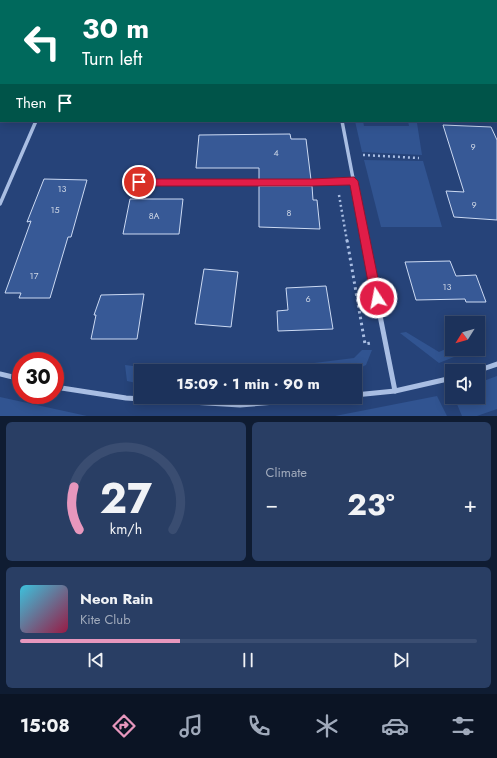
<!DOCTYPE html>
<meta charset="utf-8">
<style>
body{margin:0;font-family:Jost,sans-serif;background:#293e64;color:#f1f3f6;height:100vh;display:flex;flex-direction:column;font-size:15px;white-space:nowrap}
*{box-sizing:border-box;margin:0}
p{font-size:13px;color:#a0aabb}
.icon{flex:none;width:22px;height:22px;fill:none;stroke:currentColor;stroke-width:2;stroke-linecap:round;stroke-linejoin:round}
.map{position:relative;height:416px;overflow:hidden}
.details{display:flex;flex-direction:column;gap:6px;padding:6px;background:#0f1c32;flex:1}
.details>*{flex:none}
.banner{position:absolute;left:0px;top:0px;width:497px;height:122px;box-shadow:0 2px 10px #0003,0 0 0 1px #3a4d71;background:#00695c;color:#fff;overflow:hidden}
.needle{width:26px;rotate:233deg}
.buttons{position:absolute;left:445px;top:316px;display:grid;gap:8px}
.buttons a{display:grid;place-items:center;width:40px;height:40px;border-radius:0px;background:#1c325b;box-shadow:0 2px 10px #0003,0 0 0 1px #3a4d71;font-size:20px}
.speed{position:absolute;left:12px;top:352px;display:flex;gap:8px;font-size:20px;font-weight:700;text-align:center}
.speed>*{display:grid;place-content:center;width:52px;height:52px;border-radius:50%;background:#1c325b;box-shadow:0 2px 10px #0003,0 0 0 1px #3a4d71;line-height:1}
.speed .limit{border:6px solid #d22;background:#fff;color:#111}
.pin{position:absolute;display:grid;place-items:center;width:34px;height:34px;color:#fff;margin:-17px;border:2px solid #fff;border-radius:50%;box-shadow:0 1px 4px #0007}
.me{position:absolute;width:44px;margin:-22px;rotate:349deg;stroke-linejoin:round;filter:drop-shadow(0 0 3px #0008)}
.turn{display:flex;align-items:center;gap:14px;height:84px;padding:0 16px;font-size:18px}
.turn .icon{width:52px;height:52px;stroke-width:2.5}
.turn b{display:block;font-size:28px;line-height:34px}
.then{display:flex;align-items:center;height:38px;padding:0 16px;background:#0003;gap:8px;font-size:15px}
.big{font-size:30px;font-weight:700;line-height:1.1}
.details .tile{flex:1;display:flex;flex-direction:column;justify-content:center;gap:6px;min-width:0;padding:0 14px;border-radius:6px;background:#293e64}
.details .dial{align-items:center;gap:0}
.dial svg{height:104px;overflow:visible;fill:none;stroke:#3a4d71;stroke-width:7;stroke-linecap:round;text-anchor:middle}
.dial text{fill:#f1f3f6;stroke:none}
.song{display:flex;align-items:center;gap:12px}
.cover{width:48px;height:48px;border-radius:6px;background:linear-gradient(135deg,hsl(190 70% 55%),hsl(340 70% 35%))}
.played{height:4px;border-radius:2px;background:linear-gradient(90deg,#e797bd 35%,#3a4d71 35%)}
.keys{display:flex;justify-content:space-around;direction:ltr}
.heat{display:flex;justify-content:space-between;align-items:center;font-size:22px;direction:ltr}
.details .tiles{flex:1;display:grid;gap:6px;grid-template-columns:1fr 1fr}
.tile:last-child{grid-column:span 2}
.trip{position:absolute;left:134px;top:364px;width:228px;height:40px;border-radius:0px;background:#1c325b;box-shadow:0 2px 10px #0003,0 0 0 1px #3a4d71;font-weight:700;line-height:40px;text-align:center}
.tabs{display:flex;height:64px;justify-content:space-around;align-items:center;background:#0b1424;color:#a0aabb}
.tabs .icon{width:28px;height:28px}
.tabs .current{color:#e797bd}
.tabs b{font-size:18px;color:#f1f3f6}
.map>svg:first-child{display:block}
.green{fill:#315491}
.building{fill:#375996;stroke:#ccdaf3}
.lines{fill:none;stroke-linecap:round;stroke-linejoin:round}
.path-far1{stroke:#a9bee3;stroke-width:2.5;stroke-dasharray:2 3;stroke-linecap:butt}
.path{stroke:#a9bee3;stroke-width:3;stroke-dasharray:2.5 3.5;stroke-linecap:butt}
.service{stroke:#a9bee3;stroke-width:3}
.minor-far1{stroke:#a9bee3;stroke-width:3.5}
.minor{stroke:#a9bee3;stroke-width:5}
.route{fill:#e11d48;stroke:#92132f}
.labels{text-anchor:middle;stroke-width:4;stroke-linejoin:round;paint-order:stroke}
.number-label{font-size:9px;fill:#cdd6e5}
</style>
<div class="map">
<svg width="497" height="416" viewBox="0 0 497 416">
<rect width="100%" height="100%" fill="#264379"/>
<!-- green -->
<g class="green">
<path d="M355,121H363L364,126H409L408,121H419L417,123L422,155L362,152Z"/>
<path d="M364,160L423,161L442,227H381Z"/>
<path d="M406,332L439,352L452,346V349H474L439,363L400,333Z"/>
<path d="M362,350H372L366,365L353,371H141V384L127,381L125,365L156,369L298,365L354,358Z"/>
<path d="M497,376V409L477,416H462L454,397H478V383Z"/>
<path d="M437,396L447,416H335Z"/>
<path d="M0,397L87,416H0Z"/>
</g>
<!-- building -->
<g class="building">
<path d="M443,125L491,127L497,140V220L454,217L446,191L464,192Z"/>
<path d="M290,134L291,139H306L311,180H259V168H196L199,135Z"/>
<path d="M44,179L87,180L71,237H68L50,298H19L21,293H5L31,221L27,222Z"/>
<path d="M259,186H312L313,200H317L320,229L259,227Z"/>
<path d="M130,199H183L179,234H123Z"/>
<path d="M450,261L456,276L476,275L486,302H466L465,299L416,300L405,262Z"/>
<path d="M204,269L238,272L231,327L195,324Z"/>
<path d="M326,286L333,329L278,331L277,311L288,310L286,288Z"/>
<path d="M144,294L137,339H91L96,315H94L101,295Z"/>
</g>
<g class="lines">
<!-- path-far1 -->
<g class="path-far1">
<path d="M363,155L419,158"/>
<path d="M339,195L347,241"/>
</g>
<!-- path -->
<path class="path" d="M347,240L365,344L371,343"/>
<!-- service -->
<path class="service" d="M139,182L311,183L353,181"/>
<!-- minor-far1 -->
<g class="minor-far1">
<path d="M342,121L365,241"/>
<path d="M0,204L36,121"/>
</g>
<!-- minor -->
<g class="minor">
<path d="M365,240L395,391"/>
<path d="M477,371L497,364"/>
<path d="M0,374L21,379"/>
<path d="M55,387L126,398L240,405L336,397"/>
<path d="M355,395L395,391L452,378"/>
</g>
</g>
<!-- route -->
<path class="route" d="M354,177L358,181L382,298L380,302L377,303L373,302L371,298L350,185L311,186H139L135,182L139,179H311Z"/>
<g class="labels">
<!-- number labels -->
<g class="number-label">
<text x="473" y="150">9</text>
<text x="276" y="156">4</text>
<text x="62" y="192">13</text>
<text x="474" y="208">9</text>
<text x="55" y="213">15</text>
<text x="289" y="216">8</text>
<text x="154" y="219">8A</text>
<text x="34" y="279">17</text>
<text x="447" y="290">13</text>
<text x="308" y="302">6</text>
</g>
</g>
</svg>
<div class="buttons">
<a><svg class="needle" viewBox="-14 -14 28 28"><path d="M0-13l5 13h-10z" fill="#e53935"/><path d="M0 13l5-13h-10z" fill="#a0aabb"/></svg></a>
<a><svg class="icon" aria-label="sound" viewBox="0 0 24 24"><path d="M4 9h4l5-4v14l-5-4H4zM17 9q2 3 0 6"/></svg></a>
</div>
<div class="speed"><div class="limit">30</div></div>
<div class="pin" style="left:139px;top:182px;background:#d93025"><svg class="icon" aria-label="arrive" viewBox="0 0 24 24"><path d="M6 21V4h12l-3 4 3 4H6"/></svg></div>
<svg class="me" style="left:377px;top:298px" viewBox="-20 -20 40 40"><circle r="17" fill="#e11d48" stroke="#fff" stroke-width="3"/><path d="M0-11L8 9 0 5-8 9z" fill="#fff"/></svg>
<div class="trip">15:09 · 1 min · 90 m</div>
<div class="banner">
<div class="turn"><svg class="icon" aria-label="left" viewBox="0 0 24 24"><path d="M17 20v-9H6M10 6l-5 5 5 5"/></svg><div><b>30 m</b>Turn left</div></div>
<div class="then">Then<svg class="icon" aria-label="arrive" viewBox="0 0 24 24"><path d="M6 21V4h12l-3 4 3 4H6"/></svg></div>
</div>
</div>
<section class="details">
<div class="tiles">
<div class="tile dial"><svg viewBox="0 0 100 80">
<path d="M14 69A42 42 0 1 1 86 69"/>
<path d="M14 69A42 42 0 0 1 10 36" stroke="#e797bd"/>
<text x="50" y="56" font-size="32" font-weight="700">27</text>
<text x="50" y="72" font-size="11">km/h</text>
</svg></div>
<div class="tile"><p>Climate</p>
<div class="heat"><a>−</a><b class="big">23°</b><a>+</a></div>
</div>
<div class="tile">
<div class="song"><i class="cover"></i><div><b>Neon Rain</b><p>Kite Club</p></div></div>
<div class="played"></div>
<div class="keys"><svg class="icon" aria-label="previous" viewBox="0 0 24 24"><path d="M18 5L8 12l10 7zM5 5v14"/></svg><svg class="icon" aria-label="pause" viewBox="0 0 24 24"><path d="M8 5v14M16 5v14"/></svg><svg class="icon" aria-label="next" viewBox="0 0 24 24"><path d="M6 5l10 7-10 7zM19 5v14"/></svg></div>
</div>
</div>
</section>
<nav class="tabs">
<b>15:08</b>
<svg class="icon current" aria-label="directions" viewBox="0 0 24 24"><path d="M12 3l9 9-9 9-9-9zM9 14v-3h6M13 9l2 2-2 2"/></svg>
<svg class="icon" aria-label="music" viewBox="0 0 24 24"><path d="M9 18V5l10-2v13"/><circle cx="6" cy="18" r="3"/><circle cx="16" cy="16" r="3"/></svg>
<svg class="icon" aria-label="phone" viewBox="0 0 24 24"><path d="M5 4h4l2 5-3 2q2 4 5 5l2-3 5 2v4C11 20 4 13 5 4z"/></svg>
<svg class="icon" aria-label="climate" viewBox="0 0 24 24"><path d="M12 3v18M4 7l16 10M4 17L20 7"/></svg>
<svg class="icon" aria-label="car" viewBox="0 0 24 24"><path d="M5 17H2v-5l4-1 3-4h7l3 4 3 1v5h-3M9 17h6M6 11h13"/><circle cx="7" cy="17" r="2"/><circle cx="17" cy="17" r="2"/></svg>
<svg class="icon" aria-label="filters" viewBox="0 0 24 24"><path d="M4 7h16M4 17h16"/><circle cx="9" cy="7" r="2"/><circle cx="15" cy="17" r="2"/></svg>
</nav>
